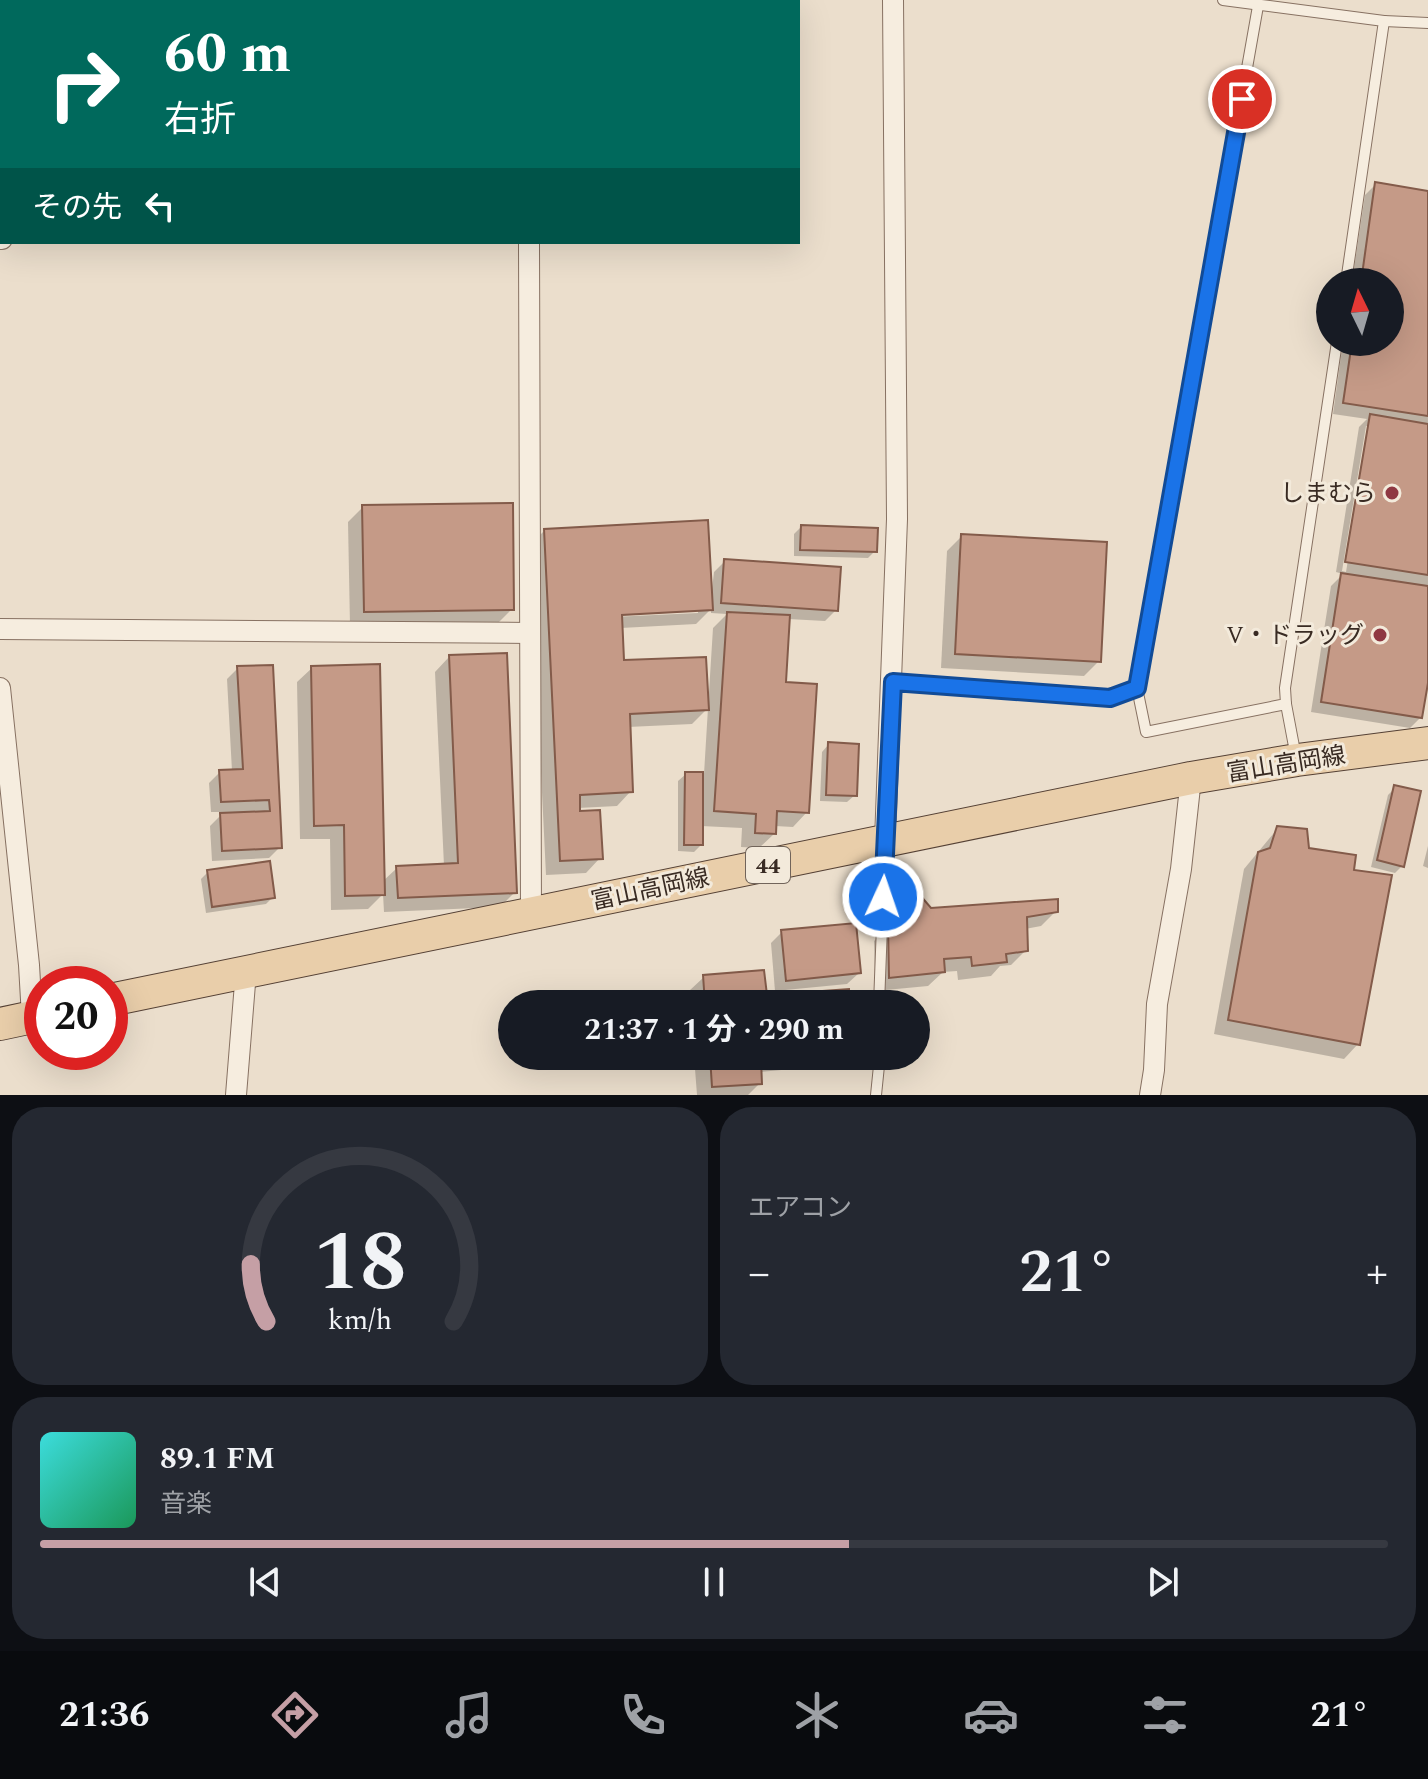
<!DOCTYPE html>
<html lang="ja">
<meta charset="utf-8">
<style>
body{margin:0;font-family:Spectral,"Noto Sans JP",serif;background:#242831;color:#f1f3f6;height:100vh;display:flex;flex-direction:column;font-size:30px;white-space:nowrap}
*{box-sizing:border-box;margin:0}
p{font-size:26px;color:#9ea1a6}
.icon{flex:none;width:44px;height:44px;fill:none;stroke:currentColor;stroke-width:2;stroke-linecap:round;stroke-linejoin:round}
.map{position:relative;height:1095px;overflow:hidden}
.drawer{display:flex;flex-direction:column;gap:12px;padding:12px;background:#0d0f14;flex:1}
.drawer>*{flex:none}
.banner{position:absolute;left:0px;top:0px;width:800px;height:244px;box-shadow:0 8px 32px #0002;background:#00695c;color:#fff;overflow:hidden}
.needle{width:52px;rotate:355deg}
.fabs{position:absolute;left:1316px;top:268px;display:grid;gap:16px}
.fabs a{display:grid;place-items:center;width:88px;height:88px;border-radius:50%;background:#171b24;box-shadow:0 8px 32px #0002;font-size:40px}
.speed{position:absolute;left:24px;top:966px;display:flex;gap:16px;font-size:40px;font-weight:700;text-align:center}
.speed>*{display:grid;place-content:center;width:104px;height:104px;border-radius:50%;background:#171b24;box-shadow:0 8px 32px #0002;line-height:1}
.speed .limit{border:12px solid #d22;background:#fff;color:#111}
.pin{position:absolute;display:grid;place-items:center;width:68px;height:68px;color:#fff;margin:-34px;border:4px solid #fff;border-radius:50%;box-shadow:0 2px 8px #0007}
.me{position:absolute;width:88px;margin:-44px;rotate:3deg;stroke-linejoin:round;filter:drop-shadow(0 0 6px #0008)}
.turn{display:flex;align-items:center;gap:28px;height:168px;padding:0 32px;font-size:36px}
.turn .icon{width:104px;height:104px;stroke-width:2.5}
.turn b{display:block;font-size:56px;line-height:68px}
.then{display:flex;align-items:center;height:76px;padding:0 32px;background:#0003;gap:16px;font-size:30px}
.big{font-size:60px;font-weight:700;line-height:1.1}
.drawer .card{flex:1;display:flex;flex-direction:column;justify-content:center;gap:12px;min-width:0;padding:0 28px;border-radius:32px;background:#242831}
.drawer .dial{align-items:center;gap:0}
.dial svg{height:208px;overflow:visible;fill:none;stroke:#363941;stroke-width:7;stroke-linecap:round;text-anchor:middle}
.dial text{fill:#f1f3f6;stroke:none}
.song{display:flex;align-items:center;gap:24px}
.cover{width:96px;height:96px;border-radius:12px;background:linear-gradient(135deg,hsl(180 70% 55%),hsl(150 70% 35%))}
.played{height:8px;border-radius:4px;background:linear-gradient(90deg,#c59fa5 60%,#363941 60%)}
.keys{display:flex;justify-content:space-around;direction:ltr}
.heat{display:flex;justify-content:space-between;align-items:center;font-size:44px;direction:ltr}
.drawer .tiles{flex:1;display:grid;gap:12px;grid-template-columns:1fr 1fr}
.card:last-child{grid-column:span 2}
.trip{position:absolute;left:498px;top:990px;width:432px;height:80px;border-radius:40px;background:#171b24;box-shadow:0 8px 32px #0002;font-weight:700;line-height:80px;text-align:center}
.tab-bar{display:flex;height:128px;justify-content:space-around;align-items:center;background:#090b0e;color:#9ea1a6}
.tab-bar .icon{width:56px;height:56px}
.tab-bar .selected{color:#c59fa5}
.tab-bar b{font-size:36px;color:#f1f3f6}
.map>svg:first-child{display:block}
.shadow{fill:#0003;fill-rule:evenodd}
.building{fill:#c59a87;stroke:#835b4a;stroke-width:2}
.lines{fill:none;stroke-linecap:round;stroke-linejoin:round}
.lane-casing{stroke:#877162;stroke-width:12}
.street-casing{stroke:#877162;stroke-width:22}
.primary-casing{stroke:#554135;stroke-width:34}
.lane{stroke:#f6eddf;stroke-width:10}
.street{stroke:#f6eddf;stroke-width:20}
.primary{stroke:#e9ceaa;stroke-width:32}
.route-casing{stroke:#114b97;stroke-width:20}
.route{stroke:#1a73e8;stroke-width:14}
.poi-dot{fill:#8f3842;stroke:#f3eadb;stroke-width:3}
.labels{text-anchor:middle;stroke-width:6;stroke-linejoin:round;paint-order:stroke}
.shield{fill:#f3eadb;stroke:#71645a;stroke-width:2}
.shield-label{font-size:22px;font-weight:bold;fill:#392b23}
.poi-label{font-size:24px;fill:#392b23;stroke:#f3eadb;text-anchor:end}
.street-label{font-size:24px;fill:#392b23;stroke:#f3eadb}
</style>
<div class="map">
<svg width="1428" height="1095" viewBox="0 0 1428 1095">
<rect width="100%" height="100%" fill="#ebdecc"/>
<!-- shadow -->
<g class="shadow">
<path d="M1376,184L1428,193V671L1421,717L1410,728L1311,712L1331,586L1343,574L1336,572L1359,427L1367,419L1333,414L1343,342H1390V282H1352L1365,195ZM1366,426H1370L1346,572L1342,571Z"/>
<path d="M363,507L512,609L497,624L350,626L348,522Z"/>
<path d="M801,527L875,551L868,558L794,556V534Z"/>
<path d="M545,530L710,589H712L714,572L725,561L836,610L825,621L788,619L784,684L807,812L793,827L775,826L774,834L759,848L741,847L742,828L701,826V845L694,852L678,851V781L686,774H704L708,708L692,724L628,727L631,791L617,806L578,808L600,858L586,873L546,875L530,545ZM698,609V613L612,617V613ZM711,609V613L727,614L713,628L709,692L622,662L621,628L696,624Z"/>
<path d="M962,536L1099,661L1084,676L941,668L947,551Z"/>
<path d="M449,657L515,892L500,907L384,912L383,894L368,909L331,910L330,839H300L297,682L312,668L382,882L397,868L444,866L435,672Z"/>
<path d="M238,668L280,847L269,858L212,861L210,826L224,812H211L209,783L220,772L232,771L227,679Z"/>
<path d="M829,744L855,795L847,802L820,801L822,752Z"/>
<path d="M1395,788L1402,866L1395,873L1371,867L1388,795Z"/>
<path d="M1278,828L1307,850L1358,1044L1344,1059L1214,1034L1244,869Z"/>
<path d="M1428,846V868L1423,866Z"/>
<path d="M208,872L273,897L266,904L206,913L201,879Z"/>
<path d="M893,898L931,910L1056,911L1041,926L1025,929L1026,950L1011,965L1000,966L991,976L958,980L957,971L943,972L928,986L875,991L874,941L881,934L878,913Z"/>
<path d="M782,932L859,973L847,984L775,991L771,943Z"/>
<path d="M704,977L765,998L848,1004H690L689,991Z"/>
<path d="M694,1056H845L837,1065L760,1072V1083L748,1095H697Z"/>
</g>
<!-- building -->
<g class="building">
<path d="M1375,182L1428,191V416L1343,403L1352,342H1390V282H1361Z"/>
<path d="M1370,414L1428,424V575L1345,562Z"/>
<path d="M513,503L514,610L364,612L362,505Z"/>
<path d="M708,520L713,610L622,615L624,660L706,657L709,710L630,714L633,792L580,795V811L600,810L603,859L560,861L544,529Z"/>
<path d="M801,525L878,528L877,552L800,550Z"/>
<path d="M961,534L1107,542L1101,662L955,654Z"/>
<path d="M724,559L841,567L838,611L721,603Z"/>
<path d="M1341,573L1428,586V683L1422,718L1321,702Z"/>
<path d="M727,612L790,615L786,682L817,684L809,813L777,811L776,834L755,833L756,814L714,811Z"/>
<path d="M507,653L517,893L398,898L396,866L458,863L449,655Z"/>
<path d="M380,664L385,895L345,896L344,825L314,826L311,666Z"/>
<path d="M273,665L282,848L222,851L220,813L270,811L269,800L221,802L219,770L243,769L237,666Z"/>
<path d="M828,742L859,744L857,796L826,795Z"/>
<path d="M685,772H703V845H684Z"/>
<path d="M1394,785L1421,791L1404,867L1377,860Z"/>
<path d="M1277,826L1307,829L1309,848L1356,855L1354,870L1392,875L1360,1045L1228,1020L1258,852L1270,848Z"/>
<path d="M270,861L275,898L212,907L207,870Z"/>
<path d="M919,894L931,908L1058,899V912L1027,917L1028,951L1006,954L1007,962L972,966L971,957L944,959L945,972L889,978L888,924L895,922L892,896Z"/>
<path d="M856,923L861,973L786,981L781,930Z"/>
<path d="M764,970L767,995L849,989L850,1004H705L703,975Z"/>
<path d="M710,1056H800L761,1060L762,1084L712,1087Z"/>
</g>
<g class="lines">
<defs>
<g id="lane">
<path d="M1223,0L1384,21L1346,282"/>
<path d="M1258,6L1137,688L1146,732L1286,704L1285,688L1337,342"/>
<path d="M1384,21L1428,23"/>
<path d="M893,682L1110,698L1137,688"/>
<path d="M1286,704L1296,757"/>
<path d="M879,1004L885,847"/>
<path d="M876,1095L880,1056"/>
</g>
<g id="street">
<path d="M528,0V2"/>
<path d="M0,239H2"/>
<path d="M529,242L531,913"/>
<path d="M0,629L530,633"/>
<path d="M0,688L29,965L32,1017"/>
<path d="M885,841L897,519L893,0"/>
<path d="M236,1095L246,971"/>
<path d="M1150,1095L1154,1070L1157,1004L1181,869L1191,778"/>
</g>
<g id="primary">
<path d="M110,1000L1191,778L1297,760L1428,743"/>
<path d="M0,1024L42,1015"/>
</g>
</defs>
<!-- lane casing -->
<use href="#lane" class="lane-casing"/>
<!-- street casing -->
<use href="#street" class="street-casing"/>
<!-- primary casing -->
<use href="#primary" class="primary-casing"/>
<!-- lane -->
<use href="#lane" class="lane"/>
<!-- street -->
<use href="#street" class="street"/>
<!-- primary -->
<use href="#primary" class="primary"/>
</g>
<g class="lines">
<defs>
<path id="route" d="M883,897L893,682L1110,698L1137,688L1242,99"/>
</defs>
<!-- route casing -->
<use href="#route" class="route-casing"/>
<!-- route -->
<use href="#route" class="route"/>
</g>
<!-- markers -->
<g class="poi-dot">
<circle cx="1392" cy="493" r="8"/>
<circle cx="1380" cy="635" r="8"/>
</g>
<g class="labels">
<!-- shield labels -->
<rect class="shield" x="746" y="847" width="44" height="36" rx="6"/>
<g class="shield-label">
<text x="768" y="873">44</text>
</g>
<!-- poi labels -->
<g class="poi-label">
<text x="1376" y="501">しまむら</text>
<text x="1364" y="643">V・ドラッグ</text>
</g>
<!-- street labels -->
<g class="street-label">
<text transform="translate(1286 764) rotate(-9)" y="8">富山高岡線</text>
<text transform="translate(650 889) rotate(-12)" y="8">富山高岡線</text>
</g>
</g>
</svg>
<div class="fabs">
<a><svg class="needle" viewBox="-14 -14 28 28"><path d="M0-13l5 13h-10z" fill="#e53935"/><path d="M0 13l5-13h-10z" fill="#9ea1a6"/></svg></a>
</div>
<div class="speed"><div class="limit">20</div></div>
<div class="pin" style="left:1242px;top:99px;background:#d93025"><svg class="icon" aria-label="arrive" viewBox="0 0 24 24"><path d="M6 21V4h12l-3 4 3 4H6"/></svg></div>
<svg class="me" style="left:883px;top:897px" viewBox="-20 -20 40 40"><circle r="17" fill="#1a73e8" stroke="#fff" stroke-width="3"/><path d="M0-11L8 9 0 5-8 9z" fill="#fff"/></svg>
<div class="trip">21:37 · 1 分 · 290 m</div>
<div class="banner">
<div class="turn"><svg class="icon" aria-label="right" viewBox="0 0 24 24"><path d="M7 20v-9h11M14 6l5 5-5 5"/></svg><div><b>60 m</b>右折</div></div>
<div class="then">その先<svg class="icon" aria-label="left" viewBox="0 0 24 24"><path d="M17 20v-9H6M10 6l-5 5 5 5"/></svg></div>
</div>
</div>
<section class="drawer">
<div class="tiles">
<div class="card dial"><svg viewBox="0 0 100 80">
<path d="M14 69A42 42 0 1 1 86 69"/>
<path d="M14 69A42 42 0 0 1 8 47" stroke="#c59fa5"/>
<text x="50" y="56" font-size="32" font-weight="700">18</text>
<text x="50" y="72" font-size="11">km/h</text>
</svg></div>
<div class="card"><p>エアコン</p>
<div class="heat"><a>−</a><b class="big">21°</b><a>+</a></div>
</div>
<div class="card">
<div class="song"><i class="cover"></i><div><b>89.1 FM</b><p>音楽</p></div></div>
<div class="played"></div>
<div class="keys"><svg class="icon" aria-label="previous" viewBox="0 0 24 24"><path d="M18 5L8 12l10 7zM5 5v14"/></svg><svg class="icon" aria-label="pause" viewBox="0 0 24 24"><path d="M8 5v14M16 5v14"/></svg><svg class="icon" aria-label="next" viewBox="0 0 24 24"><path d="M6 5l10 7-10 7zM19 5v14"/></svg></div>
</div>
</div>
</section>
<nav class="tab-bar">
<b>21:36</b>
<svg class="icon selected" aria-label="directions" viewBox="0 0 24 24"><path d="M12 3l9 9-9 9-9-9zM9 14v-3h6M13 9l2 2-2 2"/></svg>
<svg class="icon" aria-label="music" viewBox="0 0 24 24"><path d="M9 18V5l10-2v13"/><circle cx="6" cy="18" r="3"/><circle cx="16" cy="16" r="3"/></svg>
<svg class="icon" aria-label="phone" viewBox="0 0 24 24"><path d="M5 4h4l2 5-3 2q2 4 5 5l2-3 5 2v4C11 20 4 13 5 4z"/></svg>
<svg class="icon" aria-label="climate" viewBox="0 0 24 24"><path d="M12 3v18M4 7l16 10M4 17L20 7"/></svg>
<svg class="icon" aria-label="car" viewBox="0 0 24 24"><path d="M5 17H2v-5l4-1 3-4h7l3 4 3 1v5h-3M9 17h6M6 11h13"/><circle cx="7" cy="17" r="2"/><circle cx="17" cy="17" r="2"/></svg>
<svg class="icon" aria-label="filters" viewBox="0 0 24 24"><path d="M4 7h16M4 17h16"/><circle cx="9" cy="7" r="2"/><circle cx="15" cy="17" r="2"/></svg>
<b>21°</b>
</nav>
